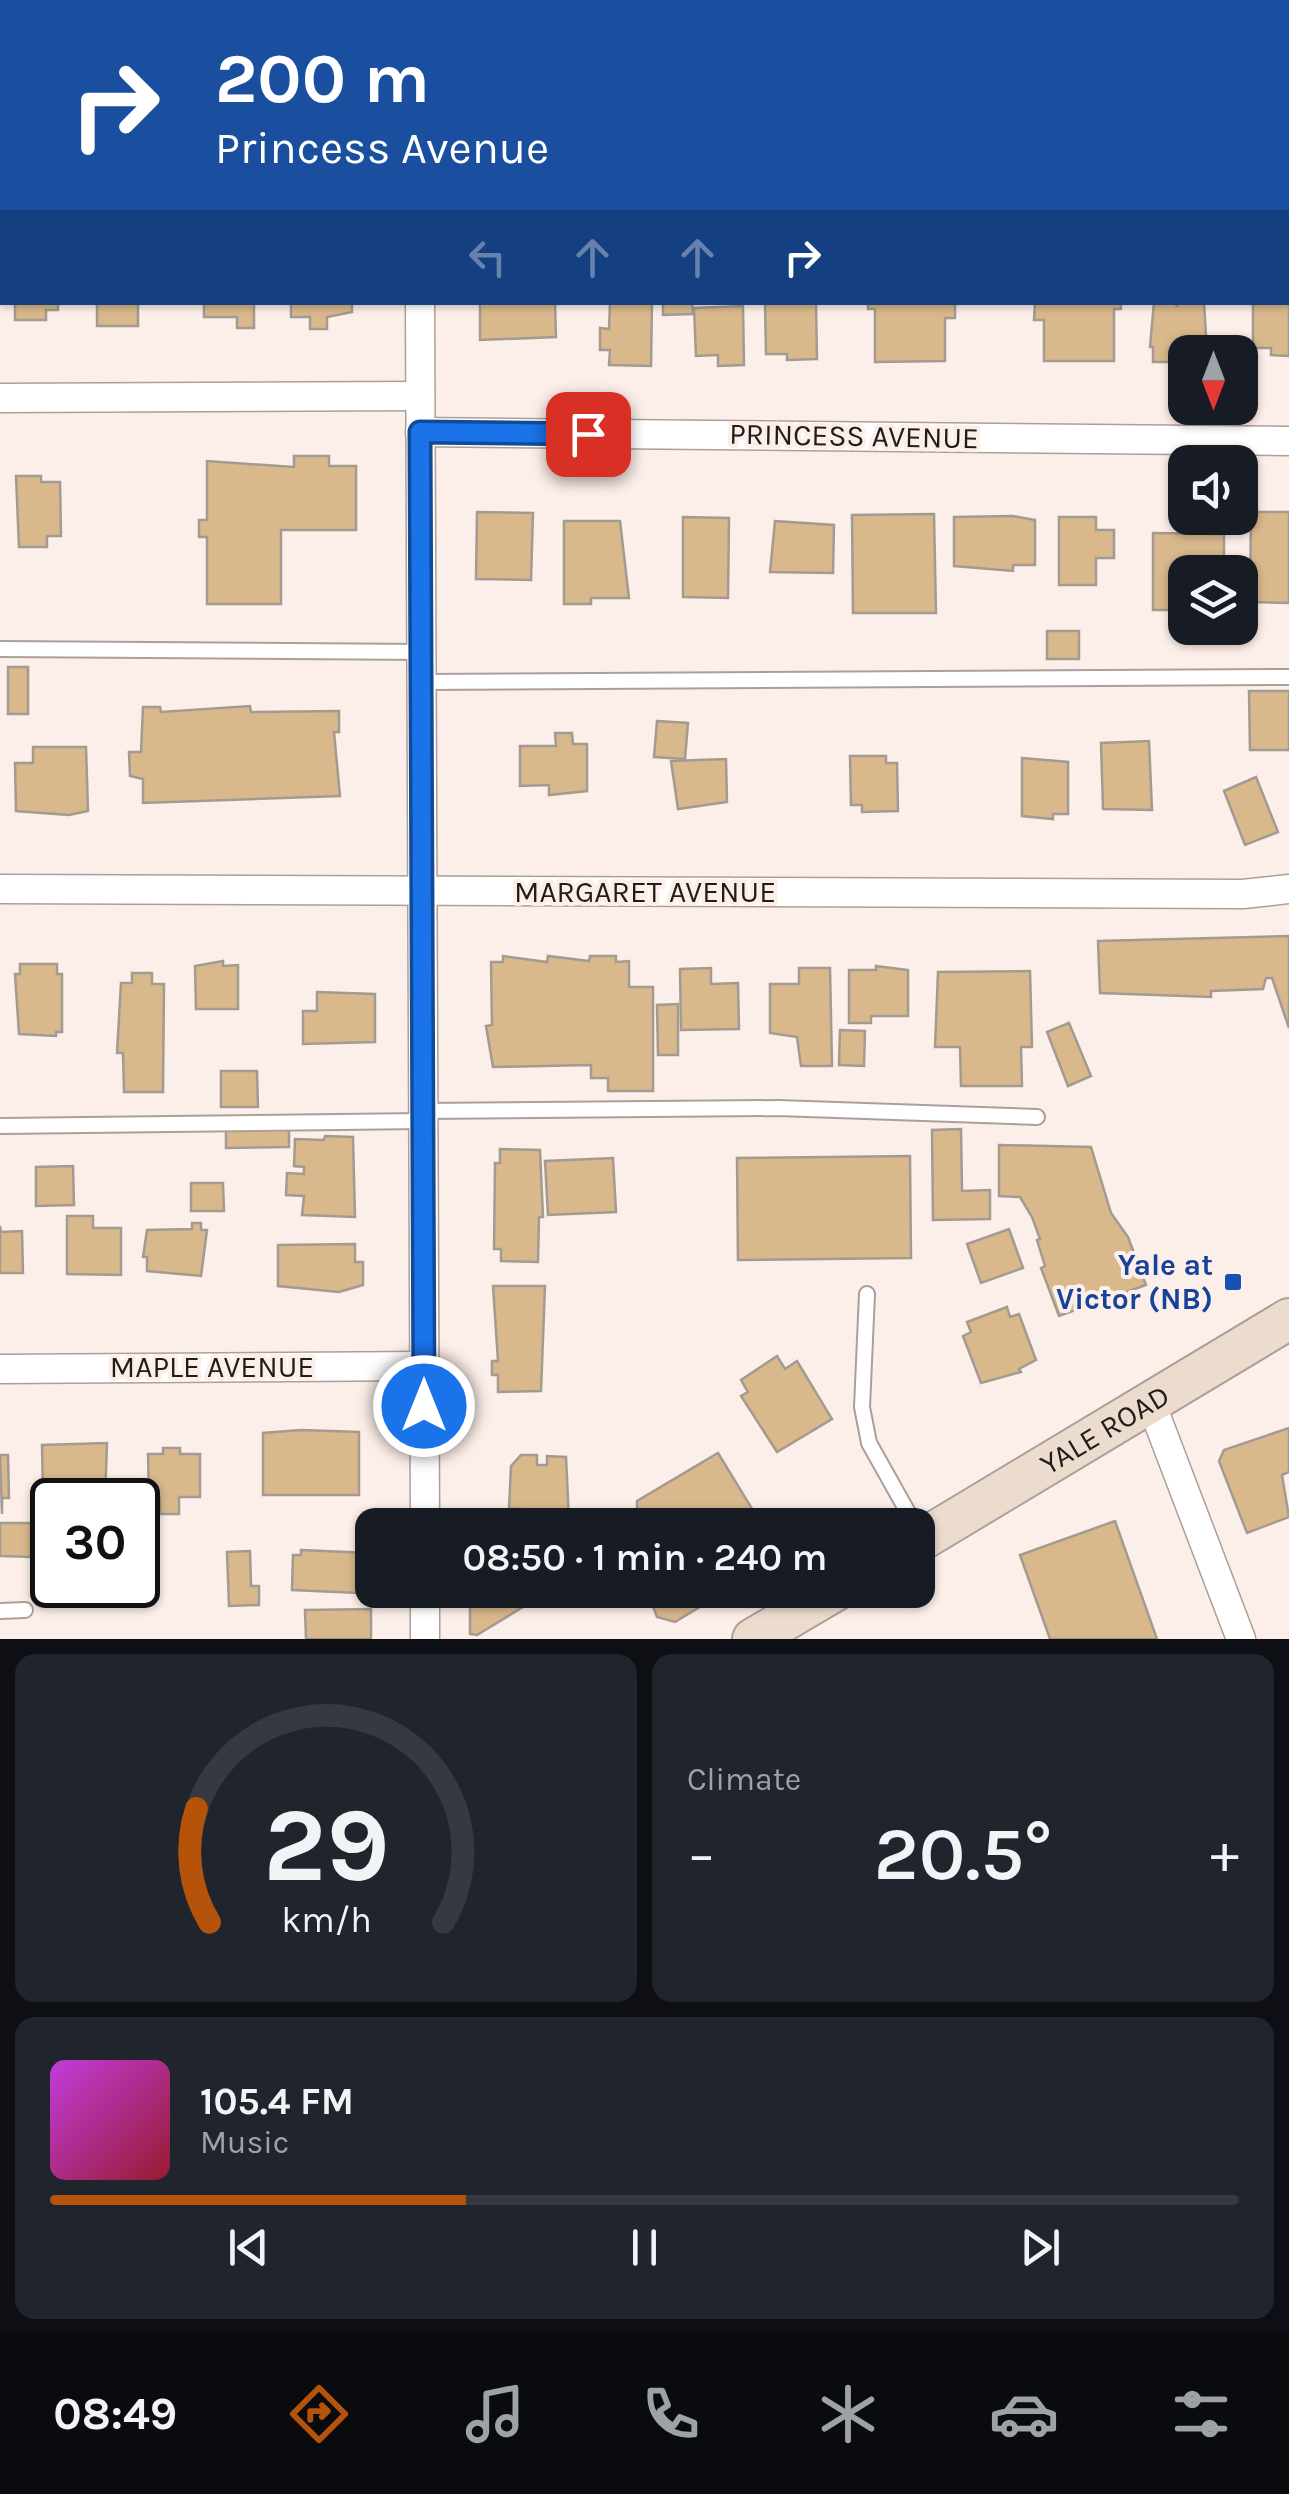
<!DOCTYPE html>
<meta charset="utf-8">
<style>
body{margin:0;font-family:Karla,sans-serif;background:#20242c;color:#f1f3f6;height:100vh;display:flex;flex-direction:column;font-size:38px;white-space:nowrap}
*{box-sizing:border-box;margin:0}
p{font-size:32px;color:#9ea1a6}
.icon{flex:none;width:55px;height:55px;fill:none;stroke:currentColor;stroke-width:2;stroke-linecap:round;stroke-linejoin:round}
.map{position:relative;height:1639px;overflow:hidden}
.side{display:flex;flex-direction:column;gap:15px;padding:15px;background:#0d0f14;flex:1}
.side>*{flex:none}
.banner{position:absolute;left:0px;top:0px;width:1290px;height:305px;box-shadow:0 2px 8px #0004;background:#1a4fa0;color:#fff;overflow:hidden}
.needle{width:65px;rotate:180deg}
.tools{position:absolute;left:1168px;top:335px;display:grid;gap:20px}
.tools a{display:grid;place-items:center;width:90px;height:90px;border-radius:20px;background:#171b24;box-shadow:0 2px 8px #0004;font-size:50px}
.speed{position:absolute;left:30px;top:1478px;display:flex;gap:20px;font-size:50px;font-weight:700;text-align:center}
.speed>*{display:grid;place-content:center;width:130px;height:130px;border-radius:50%;background:#171b24;box-shadow:0 2px 8px #0004;line-height:1}
.speed .limit{border:5px solid #111;border-radius:15px;background:#fff;color:#111}
.pin{position:absolute;display:grid;place-items:center;width:85px;height:85px;color:#fff;margin:-42px;border-radius:20px;box-shadow:0 5px 15px #0006}
.me{position:absolute;width:110px;margin:-55px;rotate:0deg;stroke-linejoin:round;filter:drop-shadow(0 0 8px #0008)}
.turn{display:flex;align-items:center;gap:35px;height:210px;padding:0 50px;font-size:45px}
.turn .icon{width:130px;height:130px;stroke-width:2.5}
.turn b{display:block;font-size:70px;line-height:85px}
.lanes{display:flex;align-items:center;height:95px;padding:0 50px;background:#0003;justify-content:center;gap:50px;direction:ltr}
.lanes .off{opacity:.35}
.big{font-size:75px;font-weight:600;line-height:1.1}
.side .card{flex:1;display:flex;flex-direction:column;justify-content:center;gap:15px;min-width:0;padding:0 35px;border-radius:20px;background:#20242c}
.side .dial{align-items:center;gap:0}
.dial svg{height:260px;overflow:visible;fill:none;stroke:#363941;stroke-width:7;stroke-linecap:round;text-anchor:middle}
.dial text{fill:#f1f3f6;stroke:none}
.song{display:flex;align-items:center;gap:30px}
.cover{width:120px;height:120px;border-radius:15px;background:linear-gradient(135deg,hsl(290 70% 55%),hsl(350 70% 35%))}
.played{height:10px;border-radius:5px;background:linear-gradient(90deg,#b45309 35%,#363941 35%)}
.keys{display:flex;justify-content:space-around;direction:ltr}
.heat{display:flex;justify-content:space-between;align-items:center;font-size:55px;direction:ltr}
.side .tiles{flex:1;display:grid;gap:15px;grid-template-columns:1fr 1fr}
.card:last-child{grid-column:span 2}
.trip{position:absolute;left:355px;top:1508px;width:580px;height:100px;border-radius:20px;background:#171b24;box-shadow:0 2px 8px #0004;font-weight:600;line-height:100px;text-align:center}
.tabs{display:flex;height:160px;justify-content:space-around;align-items:center;background:#090b0e;color:#9ea1a6}
.tabs .icon{width:70px;height:70px}
.tabs .current{color:#b45309}
.tabs b{font-size:45px;color:#f1f3f6}
.map>svg:first-child{display:block}
.building{fill:#d9b88c;stroke:#a39b91;stroke-width:2.5}
.lines{fill:none;stroke-linecap:round;stroke-linejoin:round}
.lane-casing{stroke:#ac9f99;stroke-width:18}
.street-casing{stroke:#ac9f99;stroke-width:31}
.secondary-casing{stroke:#ac9f99;stroke-width:44}
.lane{stroke:#fff;stroke-width:14}
.street{stroke:#fff;stroke-width:28}
.secondary{stroke:#ebdccd;stroke-width:40}
.route-casing{stroke:#114b97;stroke-width:25}
.route{stroke:#1a73e8;stroke-width:18}
.transit-dot{fill:#1a4fb4;stroke:#fceee8;stroke-width:4}
.labels{text-anchor:middle;stroke-width:8;stroke-linejoin:round;paint-order:stroke}
.street-label{font-size:30px;fill:#201c1a;stroke:#fceee8}
.transit-label{font-size:30px;font-weight:bold;fill:#164399;stroke:#fceee8;text-anchor:end}
</style>
<div class="map">
<svg width="1289" height="1639" viewBox="0 0 1289 1639">
<rect width="100%" height="100%" fill="#fceee8"/>
<!-- building -->
<g class="building">
<path d="M1289,294V356L1271,355V348H1253V302H1288Z"/>
<path d="M15,302H58V310H46V320H15Z"/>
<rect x="97" y="302" width="41" height="24"/>
<path d="M204,302H254V328H237V317H204Z"/>
<path d="M291,302H352V312L327,317V329H310V317H291Z"/>
<path d="M480,302H555L556,337L480,340Z"/>
<path d="M610,302H652L651,366L609,365L610,350H600V328L609,329Z"/>
<path d="M663,302H692L693,314L663,315Z"/>
<path d="M816,302L817,359L787,360V354H766L765,304Z"/>
<path d="M868,302H955V318H945V361L875,362V309H868Z"/>
<path d="M1035,302H1121V309H1114V361H1044V320H1034Z"/>
<path d="M1154,302H1175L1177,307V302H1204L1207,352H1175V362H1153V347H1150Z"/>
<path d="M743,306L744,365L718,366V355L696,356L694,308Z"/>
<path d="M294,456H329V466H356V530H281V604H207V537H199V520H207V461L294,467Z"/>
<path d="M16,476H41V482H60L61,536H47V547H19Z"/>
<path d="M477,512L533,513L531,580L476,579Z"/>
<path d="M1251,512H1289V603L1250,602Z"/>
<path d="M934,514L936,613H853L852,515Z"/>
<path d="M1013,516L1035,520V565H1013V571L954,566V517Z"/>
<path d="M683,517L729,518L728,598L683,597Z"/>
<path d="M1059,517H1096V530H1114V558H1096V585H1059Z"/>
<path d="M564,521H620L629,598H591V604H564Z"/>
<path d="M775,521L834,525L833,573L770,572Z"/>
<path d="M1153,533L1224,534V572H1185V610H1153Z"/>
<rect x="1047" y="631" width="32" height="28"/>
<rect x="8" y="667" width="20" height="47"/>
<path d="M1249,691H1289V750H1250Z"/>
<path d="M250,706L251,712L339,711V732H334L340,796L143,803V779L130,776L129,752H141L143,707H160L161,712Z"/>
<path d="M657,721L688,723L685,759L654,757Z"/>
<path d="M555,733H572L573,744H587V791L549,795V785L520,786V746H556Z"/>
<path d="M1149,741L1152,810L1103,809L1101,743Z"/>
<path d="M33,747H86L88,811L69,815L16,811L15,763H33Z"/>
<path d="M850,756H886V763H897L898,811L862,812V805H851Z"/>
<path d="M1022,758L1068,762V814H1053V819L1022,816Z"/>
<path d="M726,759L727,802L678,809L671,761Z"/>
<path d="M1256,777L1278,832L1245,845L1224,791Z"/>
<path d="M1289,936V1028L1272,978H1266L1263,989L1211,991V997L1100,993L1098,941Z"/>
<path d="M503,956L547,962L548,956L589,961L590,956H616V962L629,961V987H653V1091H608V1078H591V1065L493,1067L486,1026L492,1025L491,962H503Z"/>
<path d="M223,961V966L238,965V1009H196L195,966Z"/>
<path d="M20,964H57V974H62V1032H56V1036L19,1034L15,974H20Z"/>
<path d="M876,966L908,970V1016H871V1023H849V970H876Z"/>
<path d="M711,968V984L738,983L739,1029L681,1030L680,969Z"/>
<path d="M799,968H830L832,1066H801L797,1037L770,1033V984H799Z"/>
<path d="M1030,971L1032,1047H1021L1022,1086H961L960,1047H935L938,972Z"/>
<path d="M132,973H152V984H164L163,1092H124L123,1053H117L121,983H132Z"/>
<path d="M317,992L375,994V1042L303,1044V1011H317Z"/>
<path d="M678,1004V1055H658L657,1005Z"/>
<path d="M1069,1023L1091,1076L1068,1086L1047,1032Z"/>
<path d="M840,1030L865,1031L864,1066L839,1065Z"/>
<path d="M221,1071H257L258,1107H221Z"/>
<path d="M289,1123V1147L226,1148V1124Z"/>
<path d="M961,1129L962,1191L990,1190V1219L933,1220L932,1130Z"/>
<path d="M325,1136L353,1137L355,1217L302,1215L304,1196L286,1195L287,1173L304,1174V1167L294,1166L295,1139L324,1140Z"/>
<path d="M999,1145L1091,1147L1111,1213L1128,1237L1146,1285L1059,1316L1041,1268L1045,1266L1037,1240L1040,1239L1032,1217L1020,1197L999,1196Z"/>
<path d="M500,1149L540,1150L543,1217H539L538,1262L501,1261V1249H494L495,1163H500Z"/>
<path d="M910,1156L911,1258L738,1260L737,1158Z"/>
<path d="M613,1158L616,1212L548,1215L545,1161Z"/>
<path d="M73,1166L74,1205L36,1206V1167Z"/>
<path d="M191,1183H223L224,1211H191Z"/>
<path d="M67,1216H93V1228H121V1275L67,1274Z"/>
<path d="M192,1223H201V1230H207L201,1276L147,1271V1257H143L147,1230L192,1229Z"/>
<path d="M0,1226L1,1232L22,1231L23,1273H0Z"/>
<path d="M1009,1229L1023,1268L981,1283L967,1244Z"/>
<path d="M355,1244V1262H363V1285L339,1292L278,1286V1245Z"/>
<path d="M493,1286H545L541,1391L498,1392V1375H492V1361H498Z"/>
<path d="M1007,1307L1010,1317L1019,1314L1036,1360L1019,1369L1021,1372L981,1383L963,1336L971,1332L967,1322Z"/>
<path d="M777,1356L785,1369L797,1361L832,1419L777,1452L741,1396L748,1392L741,1380Z"/>
<path d="M1289,1428V1472L1282,1475L1289,1517L1247,1533L1219,1461L1224,1450Z"/>
<path d="M301,1430L359,1432V1495H263V1433Z"/>
<path d="M107,1443L105,1500L43,1497L42,1445Z"/>
<path d="M163,1448H180V1454H200V1497H179V1514H160V1498H149L148,1454H163Z"/>
<path d="M718,1453L762,1525H637V1501Z"/>
<path d="M0,1455H8L9,1498H2V1514Z"/>
<path d="M521,1455H537V1465H547V1456L566,1457L569,1520L522,1518L523,1509H509L511,1466Z"/>
<path d="M1115,1521L1157,1639H1050L1020,1555Z"/>
<path d="M0,1523H31V1557L0,1556Z"/>
<path d="M301,1550L369,1553V1589H358V1593L292,1590L293,1555H301Z"/>
<path d="M250,1551L251,1586H259V1605L229,1606L227,1552Z"/>
<path d="M470,1590H551L477,1635L470,1634Z"/>
<path d="M647,1590H728L675,1622L657,1617Z"/>
<path d="M371,1609V1639H306L305,1610Z"/>
</g>
<g class="lines">
<defs>
<g id="lane">
<path d="M0,164H2"/>
<path d="M1288,197H1289"/>
<path d="M0,649L423,652"/>
<path d="M424,682L1289,677"/>
<path d="M423,1111L778,1108L1037,1117"/>
<path d="M0,1126L423,1121"/>
<path d="M867,1294L862,1407L869,1443L915,1525"/>
<path d="M0,1611L25,1610"/>
</g>
<g id="street">
<path d="M420,0V2"/>
<path d="M420,302L425,1525"/>
<path d="M0,398L419,396"/>
<path d="M420,432L1289,441"/>
<path d="M0,889L1243,894L1289,889"/>
<path d="M0,1369L424,1366"/>
<path d="M1151,1403L1241,1639"/>
<path d="M425,1590V1639"/>
</g>
<g id="secondary">
<path id="s1" d="M918,1542L1289,1319"/>
<path d="M753,1639L836,1590"/>
</g>
</defs>
<!-- lane casing -->
<use href="#lane" class="lane-casing"/>
<!-- street casing -->
<use href="#street" class="street-casing"/>
<!-- secondary casing -->
<use href="#secondary" class="secondary-casing"/>
<!-- lane -->
<use href="#lane" class="lane"/>
<!-- street -->
<use href="#street" class="street"/>
<!-- secondary -->
<use href="#secondary" class="secondary"/>
</g>
<g class="lines">
<defs>
<path id="route" d="M424,1406L420,432L588,434"/>
</defs>
<!-- route casing -->
<use href="#route" class="route-casing"/>
<!-- route -->
<use href="#route" class="route"/>
</g>
<!-- markers -->
<rect class="transit-dot" x="1223" y="1272" width="20" height="20" rx="5"/>
<g class="labels">
<!-- street labels -->
<g class="street-label">
<text transform="translate(854 436) rotate(1)" y="10">PRINCESS AVENUE</text>
<text x="645" y="902">MARGARET AVENUE</text>
<text x="212" y="1377">MAPLE AVENUE</text>
<text dy="10" stroke="none"><textPath href="#s1" startOffset="218">YALE ROAD</textPath></text>
</g>
<!-- transit labels -->
<g class="transit-label">
<text x="1213" y="1275">Yale at<tspan x="1213" dy="34">Victor (NB)</tspan></text>
</g>
</g>
</svg>
<div class="tools">
<a><svg class="needle" viewBox="-14 -14 28 28"><path d="M0-13l5 13h-10z" fill="#e53935"/><path d="M0 13l5-13h-10z" fill="#9ea1a6"/></svg></a>
<a><svg class="icon" aria-label="sound" viewBox="0 0 24 24"><path d="M4 9h4l5-4v14l-5-4H4zM17 9q2 3 0 6"/></svg></a>
<a><svg class="icon" aria-label="layers" viewBox="0 0 24 24"><path d="M12 4l9 5-9 5-9-5zM3 14l9 5 9-5"/></svg></a>
</div>
<div class="speed"><div class="limit">30</div></div>
<div class="pin" style="left:588px;top:434px;background:#d93025"><svg class="icon" aria-label="arrive" viewBox="0 0 24 24"><path d="M6 21V4h12l-3 4 3 4H6"/></svg></div>
<svg class="me" style="left:424px;top:1406px" viewBox="-20 -20 40 40"><circle r="17" fill="#1a73e8" stroke="#fff" stroke-width="3"/><path d="M0-11L8 9 0 5-8 9z" fill="#fff"/></svg>
<div class="trip">08:50 · 1 min · 240 m</div>
<div class="banner">
<div class="turn"><svg class="icon" aria-label="right" viewBox="0 0 24 24"><path d="M7 20v-9h11M14 6l5 5-5 5"/></svg><div><b>200 m</b>Princess Avenue</div></div>
<div class="lanes"><svg class="icon off" aria-label="left" viewBox="0 0 24 24"><path d="M17 20v-9H6M10 6l-5 5 5 5"/></svg><svg class="icon off" aria-label="ahead" viewBox="0 0 24 24"><path d="M12 20V5M6 11l6-6 6 6"/></svg><svg class="icon off" aria-label="ahead" viewBox="0 0 24 24"><path d="M12 20V5M6 11l6-6 6 6"/></svg><svg class="icon" aria-label="right" viewBox="0 0 24 24"><path d="M7 20v-9h11M14 6l5 5-5 5"/></svg></div>
</div>
</div>
<section class="side">
<div class="tiles">
<div class="card dial"><svg viewBox="0 0 100 80">
<path d="M14 69A42 42 0 1 1 86 69"/>
<path d="M14 69A42 42 0 0 1 10 34" stroke="#b45309"/>
<text x="50" y="56" font-size="32" font-weight="700">29</text>
<text x="50" y="72" font-size="11">km/h</text>
</svg></div>
<div class="card"><p>Climate</p>
<div class="heat"><a>−</a><b class="big">20.5°</b><a>+</a></div>
</div>
<div class="card">
<div class="song"><i class="cover"></i><div><b>105.4 FM</b><p>Music</p></div></div>
<div class="played"></div>
<div class="keys"><svg class="icon" aria-label="previous" viewBox="0 0 24 24"><path d="M18 5L8 12l10 7zM5 5v14"/></svg><svg class="icon" aria-label="pause" viewBox="0 0 24 24"><path d="M8 5v14M16 5v14"/></svg><svg class="icon" aria-label="next" viewBox="0 0 24 24"><path d="M6 5l10 7-10 7zM19 5v14"/></svg></div>
</div>
</div>
</section>
<nav class="tabs">
<b>08:49</b>
<svg class="icon current" aria-label="directions" viewBox="0 0 24 24"><path d="M12 3l9 9-9 9-9-9zM9 14v-3h6M13 9l2 2-2 2"/></svg>
<svg class="icon" aria-label="music" viewBox="0 0 24 24"><path d="M9 18V5l10-2v13"/><circle cx="6" cy="18" r="3"/><circle cx="16" cy="16" r="3"/></svg>
<svg class="icon" aria-label="phone" viewBox="0 0 24 24"><path d="M5 4h4l2 5-3 2q2 4 5 5l2-3 5 2v4C11 20 4 13 5 4z"/></svg>
<svg class="icon" aria-label="climate" viewBox="0 0 24 24"><path d="M12 3v18M4 7l16 10M4 17L20 7"/></svg>
<svg class="icon" aria-label="car" viewBox="0 0 24 24"><path d="M5 17H2v-5l4-1 3-4h7l3 4 3 1v5h-3M9 17h6M6 11h13"/><circle cx="7" cy="17" r="2"/><circle cx="17" cy="17" r="2"/></svg>
<svg class="icon" aria-label="filters" viewBox="0 0 24 24"><path d="M4 7h16M4 17h16"/><circle cx="9" cy="7" r="2"/><circle cx="15" cy="17" r="2"/></svg>
</nav>
